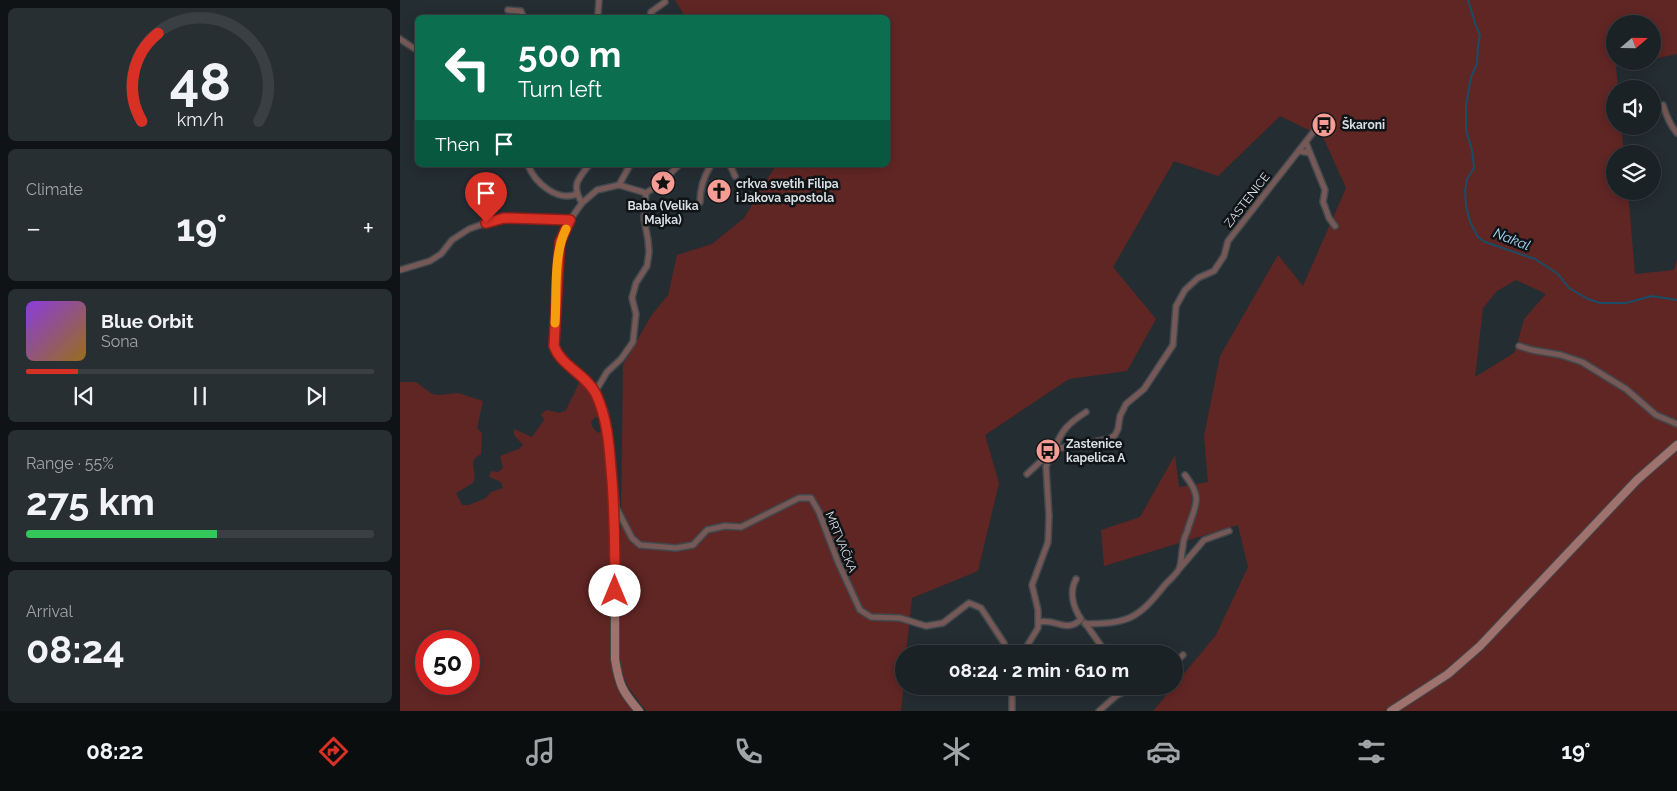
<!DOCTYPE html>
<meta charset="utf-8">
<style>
body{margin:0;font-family:Raleway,sans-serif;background:#282f32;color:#f1f3f6;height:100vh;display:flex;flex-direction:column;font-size:19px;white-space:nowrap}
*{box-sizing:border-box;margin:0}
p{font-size:16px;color:#a0a4a7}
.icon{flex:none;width:28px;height:28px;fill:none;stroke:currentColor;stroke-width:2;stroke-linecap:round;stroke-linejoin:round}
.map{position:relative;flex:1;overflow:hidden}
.sheet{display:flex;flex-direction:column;gap:8px;padding:8px;background:#0f1315;width:400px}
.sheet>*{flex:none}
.banner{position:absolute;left:15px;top:15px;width:475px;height:152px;border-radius:8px;box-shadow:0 2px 12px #0003,0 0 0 1px #393f43;background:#0b6e4f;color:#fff;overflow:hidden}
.needle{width:32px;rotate:70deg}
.controls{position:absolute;left:1206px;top:15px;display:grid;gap:10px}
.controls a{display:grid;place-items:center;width:55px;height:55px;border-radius:50%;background:#1b2226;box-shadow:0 2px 12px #0003,0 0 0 1px #393f43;font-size:25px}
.speed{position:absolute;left:15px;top:630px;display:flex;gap:10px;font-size:25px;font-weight:700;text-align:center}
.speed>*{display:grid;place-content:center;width:65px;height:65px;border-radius:50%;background:#1b2226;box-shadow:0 2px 12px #0003,0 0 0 1px #393f43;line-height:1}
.speed .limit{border:8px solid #d22;background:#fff;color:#111}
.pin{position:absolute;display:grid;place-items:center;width:42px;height:42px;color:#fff;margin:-51px -21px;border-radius:50% 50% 50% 0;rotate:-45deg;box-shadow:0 0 5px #0007}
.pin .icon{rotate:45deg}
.me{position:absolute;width:55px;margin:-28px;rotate:0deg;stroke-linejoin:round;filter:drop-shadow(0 0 4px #0008)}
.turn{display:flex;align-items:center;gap:18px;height:105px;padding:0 20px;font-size:22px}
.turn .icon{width:65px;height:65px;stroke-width:2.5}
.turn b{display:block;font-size:35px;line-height:42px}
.then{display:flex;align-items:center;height:48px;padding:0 20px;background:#0003;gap:10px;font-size:19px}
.big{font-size:38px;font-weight:700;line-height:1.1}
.sheet .card{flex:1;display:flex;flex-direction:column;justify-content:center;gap:8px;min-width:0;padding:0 18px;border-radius:8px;background:#282f32}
.sheet .dial{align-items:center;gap:0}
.dial svg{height:130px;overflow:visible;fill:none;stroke:#393f43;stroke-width:7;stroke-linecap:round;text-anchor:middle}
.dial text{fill:#f1f3f6;stroke:none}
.song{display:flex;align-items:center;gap:15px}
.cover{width:60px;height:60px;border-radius:8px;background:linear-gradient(135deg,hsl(270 70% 55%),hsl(40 70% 35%))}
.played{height:5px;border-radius:2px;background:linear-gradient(90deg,#d93025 15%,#393f43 15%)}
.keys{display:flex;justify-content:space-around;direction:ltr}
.heat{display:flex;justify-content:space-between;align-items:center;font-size:28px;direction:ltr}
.charge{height:8px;border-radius:4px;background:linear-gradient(90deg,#34c759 55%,#393f43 0)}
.trip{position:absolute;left:495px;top:645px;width:288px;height:50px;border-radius:25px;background:#1b2226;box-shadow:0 2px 12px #0003,0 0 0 1px #393f43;font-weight:700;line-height:50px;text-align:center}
.menu{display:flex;height:80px;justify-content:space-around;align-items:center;background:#0b0e0f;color:#a0a4a7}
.menu .icon{width:35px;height:35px}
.menu .current{color:#d93025}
.menu b{font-size:22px;color:#f1f3f6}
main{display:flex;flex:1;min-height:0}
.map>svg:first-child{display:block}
.green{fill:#602624;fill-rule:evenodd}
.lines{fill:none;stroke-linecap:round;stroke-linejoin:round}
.stream{stroke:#1a4d68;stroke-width:2}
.street-casing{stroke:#41494e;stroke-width:8}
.secondary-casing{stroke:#41494e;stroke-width:10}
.street{stroke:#765956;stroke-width:5}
.secondary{stroke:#a0726e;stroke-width:8}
.route-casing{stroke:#8d1f18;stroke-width:12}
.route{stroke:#d93025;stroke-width:9}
.slow{stroke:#f59e0b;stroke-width:9}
.labels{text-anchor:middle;stroke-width:5;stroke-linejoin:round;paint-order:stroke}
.poi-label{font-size:12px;font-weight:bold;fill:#d9dee2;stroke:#101417;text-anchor:start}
.street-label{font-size:12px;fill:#d9dee2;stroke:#101417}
.water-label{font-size:14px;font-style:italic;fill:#a8ddfc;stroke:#101417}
</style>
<main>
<section class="sheet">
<div class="card dial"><svg viewBox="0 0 100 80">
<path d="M14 69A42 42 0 1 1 86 69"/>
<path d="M14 69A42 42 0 0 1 24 15" stroke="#d93025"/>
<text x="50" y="56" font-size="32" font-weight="700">48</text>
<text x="50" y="72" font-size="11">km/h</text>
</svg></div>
<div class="card"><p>Climate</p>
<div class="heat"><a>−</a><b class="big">19°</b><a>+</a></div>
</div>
<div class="card">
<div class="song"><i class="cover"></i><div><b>Blue Orbit</b><p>Sona</p></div></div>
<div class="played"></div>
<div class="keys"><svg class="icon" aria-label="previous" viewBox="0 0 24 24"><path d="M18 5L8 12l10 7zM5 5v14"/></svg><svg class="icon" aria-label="pause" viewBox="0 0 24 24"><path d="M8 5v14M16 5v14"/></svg><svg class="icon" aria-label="next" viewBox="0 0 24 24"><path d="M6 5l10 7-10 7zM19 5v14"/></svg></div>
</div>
<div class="card"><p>Range · 55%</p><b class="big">275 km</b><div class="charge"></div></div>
<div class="card"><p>Arrival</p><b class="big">08:24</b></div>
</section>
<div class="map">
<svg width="1277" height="711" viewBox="0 0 1277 711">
<rect width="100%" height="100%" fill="#242d32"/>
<!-- green -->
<g class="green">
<path d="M275,0H1277V54L1253,59L1252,24H1215V61H1239L1216,66L1218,89H1215V126H1221L1224,154H1215V191H1228L1235,274L1274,270L1277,259V422C1242,407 1215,380 1182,361C1164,351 1137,355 1119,343L1118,341L1124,319L1146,294L1116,280L1097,291L1083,308L1075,377L1114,353L1116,348L1168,359L1181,364L1223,390L1255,417L1277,426V441L1234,480L1085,636L1046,671L985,711H753L816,635L848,567L838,525L704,566L701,530L740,517L775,455L779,487L808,482L804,436L820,356L878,255L903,286L946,188L923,137L880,116L818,176L774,161L713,267L756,319L727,371L669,379L585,435L599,483L578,571L512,598L506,654H504V681L501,711H246L228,687L219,664L223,365L251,316L268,295L277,255L312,244L344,218L376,165H488V18L280,17L283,13Z"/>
<path d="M180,381L200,408L201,418L195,417L191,422L193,428L198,433L204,429L211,497L213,601L208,606L207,612L212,617L214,682L227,704L234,711H0V382H16L32,394L39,395L58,393L83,401L77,428L82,433L81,454C65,462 79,470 73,483L56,493L62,505H69L86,498L91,492L103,488L101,482L89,477L91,471L98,472L103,468L100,456L119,449L123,445L114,435V429L132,437L144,420L141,414L147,410L160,413L166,410ZM26,641H69V684H26Z"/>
<path d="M1277,449V711H996L1023,696L1049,677L1241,481Z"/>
</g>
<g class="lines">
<!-- stream -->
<path class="stream" d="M1068,0L1075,23L1080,36L1078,46L1077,64L1071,77L1066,106V130L1072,150L1074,168L1067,179L1065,191L1066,206L1070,222L1078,237L1085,242L1135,259L1158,274L1169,288L1188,299L1200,303H1226L1252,296L1277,300"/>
<defs>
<g id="street">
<path d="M108,10L121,11L124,18"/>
<path d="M199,18L198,14L199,0"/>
<path d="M250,18L251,12L265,2"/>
<path d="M0,39L18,51"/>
<path d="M1263,105C1266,115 1270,125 1277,133"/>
<path d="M899,151L910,153L906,142"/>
<path d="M910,153L925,190L923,202L925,207L929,218L935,226"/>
<path d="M128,165C135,183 157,202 177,194"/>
<path d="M330,165L335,176"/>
<path d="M219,185L246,193L260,184L279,165"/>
<path d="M300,202C300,189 304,176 311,165"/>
<path d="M182,203L197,190L219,185L230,165"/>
<path d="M0,270L30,261L41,254L52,240L69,229L86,223L104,218L170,220L182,203C171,185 178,179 189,165"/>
<path d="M1119,346L1132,350L1161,355L1182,362L1226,389L1256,415L1277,424"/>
<path d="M195,392L207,372L221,359L233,342L236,314L232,298L236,283L247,266L249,252L248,240L244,219L246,193"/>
<path d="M655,449C661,430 669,423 686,412"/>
<path d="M627,474L640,462L649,457"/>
<path d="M216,507L232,538L240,545L276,548L293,545L307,530L325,526L341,527L399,498H411L419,512L438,562L460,610L471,617L500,618L526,626L543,623L569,603L581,608L604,643L607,654"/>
<path d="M780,568L804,540L829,531"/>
<path d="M639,622C656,618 667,634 681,619C673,607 669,592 676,579"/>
<path d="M685,623L707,654"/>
<path d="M685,624C728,623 737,620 764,586C768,581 776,575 779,569C782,562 781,554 783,546C783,541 785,536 787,532C795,504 804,500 785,475"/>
<path d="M622,654L638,628V610L632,585L648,542L649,516L646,467L649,457L655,449L709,439L715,435L718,429L720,416L726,404L744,389L773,345L776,306L785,290L798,278L814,271L824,256L828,241L922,121"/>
<path d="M774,664L783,655"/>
<path d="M612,686V711"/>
<path d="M699,711L716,696L735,686"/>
</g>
<g id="secondary">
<path d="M170,220L160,242L159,254L154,345L157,354L186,381L195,392L204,413L209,443L215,504V659C219,685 222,691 239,711"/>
<path d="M991,711L1048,674L1080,646L1237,480L1277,445"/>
</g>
</defs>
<!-- street casing -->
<use href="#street" class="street-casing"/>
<!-- secondary casing -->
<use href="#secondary" class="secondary-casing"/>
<!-- street -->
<use href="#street" class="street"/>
<!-- secondary -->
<use href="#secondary" class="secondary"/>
</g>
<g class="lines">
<defs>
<path id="route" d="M86,223L104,218L170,220L160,242L159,254L154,346C161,366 186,374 196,394C207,418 209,443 211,469C215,510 215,550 215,591"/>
</defs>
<!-- route casing -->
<use href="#route" class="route-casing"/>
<!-- route -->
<use href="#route" class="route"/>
<!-- slow -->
<path class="slow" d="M155,323C157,294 153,255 166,229"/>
</g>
<!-- icons -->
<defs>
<symbol id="bus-disc" viewBox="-11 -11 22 22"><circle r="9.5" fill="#f59c95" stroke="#101417"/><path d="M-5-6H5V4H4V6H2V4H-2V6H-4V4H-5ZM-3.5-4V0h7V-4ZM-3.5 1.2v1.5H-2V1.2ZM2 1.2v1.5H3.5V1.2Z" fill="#111"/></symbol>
<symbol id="sight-disc" viewBox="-11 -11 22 22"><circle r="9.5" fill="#f59c95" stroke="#101417"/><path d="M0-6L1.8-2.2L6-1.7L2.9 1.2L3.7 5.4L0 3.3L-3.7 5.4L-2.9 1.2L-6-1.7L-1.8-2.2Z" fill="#111"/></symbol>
<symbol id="church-disc" viewBox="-11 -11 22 22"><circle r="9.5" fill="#f59c95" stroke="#101417"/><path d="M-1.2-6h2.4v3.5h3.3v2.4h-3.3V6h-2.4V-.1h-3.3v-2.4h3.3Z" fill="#111"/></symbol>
</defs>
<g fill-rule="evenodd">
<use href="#bus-disc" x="910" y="111" width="28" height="28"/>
<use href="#sight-disc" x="249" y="169" width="28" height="28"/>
<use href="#church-disc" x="305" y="177" width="28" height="28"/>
<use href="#bus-disc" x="634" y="437" width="28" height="28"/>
</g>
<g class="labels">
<!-- poi labels -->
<g class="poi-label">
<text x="942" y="129">Škaroni</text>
<text x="336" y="188">crkva svetih Filipa<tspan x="336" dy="14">i Jakova apostola</tspan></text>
<text x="263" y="210" text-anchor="middle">Baba (Velika<tspan x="263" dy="14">Majka)</tspan></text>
<text x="666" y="448">Zastenice<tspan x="666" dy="14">kapelica A</tspan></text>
</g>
<!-- street labels -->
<g class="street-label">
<text transform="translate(847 200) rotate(-52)" y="4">ZASTENICE</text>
<text transform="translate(441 542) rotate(68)" y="4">MRTVAČKA</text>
</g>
<!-- water labels -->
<g class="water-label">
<text transform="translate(1112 239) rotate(21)" y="5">Nakal</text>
</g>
</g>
</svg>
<div class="controls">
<a><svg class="needle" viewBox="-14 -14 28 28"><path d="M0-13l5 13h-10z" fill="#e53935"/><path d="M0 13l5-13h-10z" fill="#a0a4a7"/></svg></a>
<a><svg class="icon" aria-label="sound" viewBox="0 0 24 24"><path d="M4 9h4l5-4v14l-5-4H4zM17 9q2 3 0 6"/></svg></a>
<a><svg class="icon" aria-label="layers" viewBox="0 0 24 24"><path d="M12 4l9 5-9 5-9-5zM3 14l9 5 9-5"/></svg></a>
</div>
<div class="speed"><div class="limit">50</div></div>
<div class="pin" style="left:86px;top:223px;background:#d93025"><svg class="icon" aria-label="arrive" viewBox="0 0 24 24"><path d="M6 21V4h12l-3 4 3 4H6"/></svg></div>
<svg class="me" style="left:215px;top:591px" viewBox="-20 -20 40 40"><circle r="19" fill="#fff"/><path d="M0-13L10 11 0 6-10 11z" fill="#d93025"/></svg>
<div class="trip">08:24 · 2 min · 610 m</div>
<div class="banner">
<div class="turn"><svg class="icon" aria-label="left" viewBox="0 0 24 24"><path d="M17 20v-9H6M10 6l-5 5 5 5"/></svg><div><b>500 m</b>Turn left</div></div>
<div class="then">Then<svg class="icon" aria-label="arrive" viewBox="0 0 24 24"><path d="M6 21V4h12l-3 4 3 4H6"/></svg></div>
</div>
</div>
</main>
<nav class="menu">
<b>08:22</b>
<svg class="icon current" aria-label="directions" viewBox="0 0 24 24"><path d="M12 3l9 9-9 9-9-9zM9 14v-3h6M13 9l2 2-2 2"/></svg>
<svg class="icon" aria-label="music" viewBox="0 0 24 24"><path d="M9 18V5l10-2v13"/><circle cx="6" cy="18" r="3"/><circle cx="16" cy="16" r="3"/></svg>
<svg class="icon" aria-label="phone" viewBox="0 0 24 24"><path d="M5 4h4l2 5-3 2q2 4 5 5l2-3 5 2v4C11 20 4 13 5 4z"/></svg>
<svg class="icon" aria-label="climate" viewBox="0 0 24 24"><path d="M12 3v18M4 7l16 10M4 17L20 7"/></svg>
<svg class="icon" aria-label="car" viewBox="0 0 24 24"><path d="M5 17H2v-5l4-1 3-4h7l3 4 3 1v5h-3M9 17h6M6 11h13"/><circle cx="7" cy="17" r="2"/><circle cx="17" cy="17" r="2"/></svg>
<svg class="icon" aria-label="filters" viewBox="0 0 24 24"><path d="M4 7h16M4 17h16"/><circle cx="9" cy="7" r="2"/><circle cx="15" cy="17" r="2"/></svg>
<b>19°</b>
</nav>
